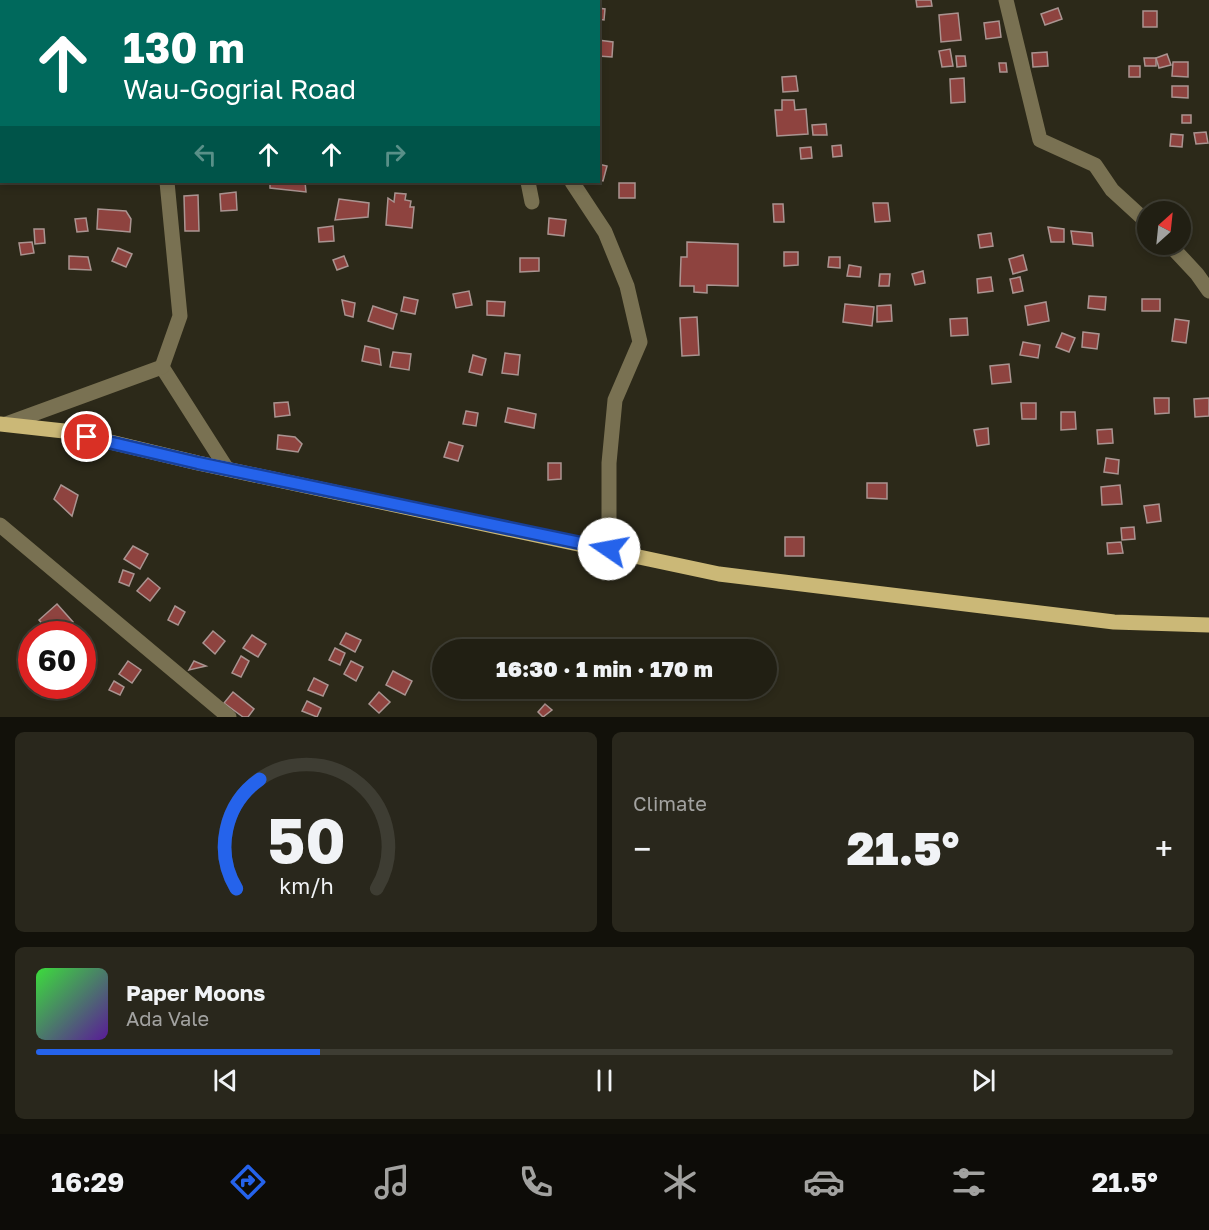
<!DOCTYPE html>
<meta charset="utf-8">
<style>
body{margin:0;font-family:"Golos Text",sans-serif;background:#29271c;color:#f1f3f6;height:100vh;display:flex;flex-direction:column;font-size:22px;white-space:nowrap}
*{box-sizing:border-box;margin:0}
p{font-size:20px;color:#a2a2a0}
.icon{flex:none;width:33px;height:33px;fill:none;stroke:currentColor;stroke-width:2;stroke-linecap:round;stroke-linejoin:round}
.map{position:relative;height:717px;overflow:hidden}
.side{display:flex;flex-direction:column;gap:15px;padding:15px;background:#12110a;flex:1}
.side>*{flex:none}
.top-card{position:absolute;left:0px;top:0px;width:600px;height:183px;box-shadow:0 3px 9px #0003,0 0 0 2px #3e3d33;background:#00695c;color:#fff;overflow:hidden}
.needle{width:39px;rotate:27deg}
.controls{position:absolute;left:1137px;top:201px;display:grid;gap:12px}
.controls a{display:grid;place-items:center;width:54px;height:54px;border-radius:50%;background:#211f13;box-shadow:0 3px 9px #0003,0 0 0 2px #3e3d33;font-size:30px}
.speed{position:absolute;left:18px;top:621px;display:flex;gap:12px;font-size:30px;font-weight:700;text-align:center}
.speed>*{display:grid;place-content:center;width:78px;height:78px;border-radius:50%;background:#211f13;box-shadow:0 3px 9px #0003,0 0 0 2px #3e3d33;line-height:1}
.speed .limit{border:9px solid #d22;background:#fff;color:#111}
.pin{position:absolute;display:grid;place-items:center;width:51px;height:51px;color:#fff;margin:-26px;border:3px solid #fff;border-radius:50%;box-shadow:0 2px 6px #0007}
.me{position:absolute;width:66px;margin:-33px;rotate:282deg;stroke-linejoin:round;filter:drop-shadow(0 0 4px #0008)}
.turn{display:flex;align-items:center;gap:21px;height:126px;padding:0 24px;font-size:27px}
.turn .icon{width:78px;height:78px;stroke-width:2.5}
.turn b{display:block;font-size:42px;line-height:51px}
.lanes{display:flex;align-items:center;height:57px;padding:0 24px;background:#0003;justify-content:center;gap:30px;direction:ltr}
.lanes .off{opacity:.35}
.big{font-size:45px;font-weight:800;line-height:1.1}
.side .tile{flex:1;display:flex;flex-direction:column;justify-content:center;gap:9px;min-width:0;padding:0 21px;border-radius:9px;background:#29271c}
.side .dial{align-items:center;gap:0}
.dial svg{height:156px;overflow:visible;fill:none;stroke:#3e3d33;stroke-width:7;stroke-linecap:round;text-anchor:middle}
.dial text{fill:#f1f3f6;stroke:none}
.song{display:flex;align-items:center;gap:18px}
.cover{width:72px;height:72px;border-radius:9px;background:linear-gradient(135deg,hsl(120 70% 55%),hsl(270 70% 35%))}
.played{height:6px;border-radius:3px;background:linear-gradient(90deg,#2563eb 25%,#3e3d33 25%)}
.keys{display:flex;justify-content:space-around;direction:ltr}
.heat{display:flex;justify-content:space-between;align-items:center;font-size:33px;direction:ltr}
.side .tiles{flex:1;display:grid;gap:15px;grid-template-columns:1fr 1fr}
.tile:last-child{grid-column:span 2}
.trip{position:absolute;left:432px;top:639px;width:345px;height:60px;border-radius:30px;background:#211f13;box-shadow:0 3px 9px #0003,0 0 0 2px #3e3d33;font-weight:800;line-height:60px;text-align:center}
.menu{display:flex;height:96px;justify-content:space-around;align-items:center;background:#0d0c08;color:#a2a2a0}
.menu .icon{width:42px;height:42px}
.menu .selected{color:#2563eb}
.menu b{font-size:27px;color:#f1f3f6}
.map>svg:first-child{display:block}
.building{fill:#8e433f;stroke:#aa9491;stroke-width:1.5}
.lines{fill:none;stroke-linecap:round;stroke-linejoin:round}
.minor{stroke:#797152;stroke-width:15}
.major{stroke:#cbb877;stroke-width:15}
.route-casing{stroke:#184099;stroke-width:15}
.route{stroke:#2563eb;stroke-width:10}
</style>
<div class="map">
<svg width="1209" height="717" viewBox="0 0 1209 717">
<rect width="100%" height="100%" fill="#2c2919"/>
<!-- building -->
<g class="building">
<path d="M916,0H931L932,6L917,7Z"/>
<path d="M598,8L605,9L604,20L598,19Z"/>
<path d="M1058,8L1062,19L1045,25L1041,14Z"/>
<rect x="1143" y="11" width="14" height="16"/>
<path d="M958,13L961,40L941,42L939,15Z"/>
<path d="M999,21L1001,37L986,39L984,23Z"/>
<path d="M598,40L613,42L612,57L598,56Z"/>
<path d="M950,49L953,66L942,67L939,51Z"/>
<path d="M1047,52L1048,66L1033,67L1032,53Z"/>
<path d="M1167,54L1171,65L1159,68L1156,58Z"/>
<path d="M956,56H965L966,66L957,67Z"/>
<path d="M1144,58H1156V66H1145Z"/>
<path d="M1173,62H1188V77L1172,76Z"/>
<path d="M999,63H1006L1007,72H1000Z"/>
<rect x="1129" y="66" width="11" height="11"/>
<path d="M796,76L798,91L783,92L782,77Z"/>
<path d="M964,78L965,102L951,103L950,79Z"/>
<path d="M1172,86H1188V98L1172,97Z"/>
<path d="M782,100H794L795,110L806,109L808,134L777,136L775,110H782Z"/>
<rect x="1182" y="115" width="9" height="8"/>
<path d="M826,124L827,135H813L812,125Z"/>
<path d="M1206,132L1208,143L1196,144L1194,133Z"/>
<path d="M1171,134L1183,135L1182,147L1170,146Z"/>
<path d="M841,145L842,156L833,157L832,146Z"/>
<path d="M811,147L812,158L801,159L800,148Z"/>
<path d="M598,164L607,166L603,181L598,180Z"/>
<path d="M270,182H305L306,192L270,188Z"/>
<rect x="619" y="183" width="16" height="15"/>
<path d="M236,192L237,210L221,211L220,194Z"/>
<path d="M395,193L406,194L405,200L411,201L410,207H414L412,228L386,225L388,198L394,202Z"/>
<path d="M198,195L199,231H185L184,196Z"/>
<path d="M339,199L369,203L368,217L335,220Z"/>
<path d="M873,203H888L890,221L875,222Z"/>
<path d="M773,204H783L784,222H774Z"/>
<path d="M98,209L126,211L131,219L130,232L97,229Z"/>
<path d="M86,218L88,231L77,232L75,219Z"/>
<path d="M549,218L566,220L564,236L548,234Z"/>
<path d="M333,226L334,241L319,242L318,228Z"/>
<path d="M1048,227L1064,229V242H1051Z"/>
<path d="M34,229H44L45,243L35,244Z"/>
<path d="M1071,231L1092,233L1093,246L1073,244Z"/>
<path d="M991,233L993,246L980,248L978,235Z"/>
<path d="M32,242L34,253L21,255L19,243Z"/>
<path d="M687,242L738,244V286L707,285V293L694,292V286H680L681,257H687Z"/>
<path d="M118,248L132,254L126,267L112,261Z"/>
<path d="M784,252H798V265L784,266Z"/>
<path d="M1023,255L1027,270L1013,274L1009,259Z"/>
<path d="M69,256L88,257L91,270L69,269Z"/>
<path d="M344,256L348,266L337,270L333,260Z"/>
<path d="M829,257H840V268L828,267Z"/>
<path d="M520,258H539V271L520,272Z"/>
<path d="M849,265L861,267L860,277L847,276Z"/>
<path d="M923,271L925,283L915,285L912,274Z"/>
<path d="M880,274H890L889,286H879Z"/>
<path d="M991,277L993,291L978,293L977,279Z"/>
<path d="M1020,277L1023,291L1013,293L1010,279Z"/>
<path d="M469,291L472,305L456,308L453,294Z"/>
<path d="M1089,296L1106,297L1105,310L1088,308Z"/>
<path d="M404,297L418,300L415,314L401,311Z"/>
<rect x="1142" y="299" width="18" height="12"/>
<path d="M342,300L355,303L353,317L345,315Z"/>
<path d="M487,301L505,302L504,316L487,315Z"/>
<path d="M1046,302L1049,321L1028,325L1025,306Z"/>
<path d="M845,304L874,307L872,326L843,322Z"/>
<path d="M891,305L892,321L877,322V306Z"/>
<path d="M373,306L397,314L393,329L368,321Z"/>
<path d="M697,317L699,355L682,356L680,318Z"/>
<path d="M967,318L968,335L951,336L950,319Z"/>
<path d="M1175,319L1189,321L1186,343L1172,341Z"/>
<path d="M1083,332L1099,334L1097,349L1082,347Z"/>
<path d="M1062,333L1075,338L1069,352L1056,347Z"/>
<path d="M1023,342L1040,345L1038,358L1020,355Z"/>
<path d="M365,346L379,349L381,365L362,361Z"/>
<path d="M393,352L411,354L409,370L390,367Z"/>
<path d="M505,353L520,355L518,375L502,373Z"/>
<path d="M473,355L486,359L482,375L469,372Z"/>
<path d="M1009,364L1011,382L992,384L990,366Z"/>
<path d="M1154,398H1169V413L1155,414Z"/>
<path d="M1209,398V416L1195,417L1194,399Z"/>
<path d="M288,402L290,415L275,417L274,403Z"/>
<path d="M1021,403H1036V419H1022Z"/>
<path d="M508,408L536,414L534,428L505,422Z"/>
<path d="M466,411L478,413L476,426L463,424Z"/>
<path d="M1061,412H1075L1076,429L1061,430Z"/>
<path d="M988,428L989,444L977,446L974,430Z"/>
<path d="M1112,429L1113,443L1098,444L1097,430Z"/>
<path d="M278,435L295,437L302,444L298,452L277,449Z"/>
<path d="M449,442L463,446L458,461L444,457Z"/>
<path d="M1106,458L1119,460L1118,474L1104,472Z"/>
<path d="M548,463H561V479L548,480Z"/>
<path d="M867,483H887V499L867,498Z"/>
<path d="M61,485L78,495L72,516L54,499Z"/>
<path d="M1120,485L1122,504L1102,505L1101,487Z"/>
<path d="M1159,504L1161,521L1147,523L1144,506Z"/>
<path d="M1134,527L1135,539L1122,540L1121,528Z"/>
<rect x="785" y="537" width="19" height="19"/>
<path d="M1121,542L1123,553L1108,554L1107,543Z"/>
<path d="M133,546L148,554L140,569L124,559Z"/>
<path d="M123,570L134,574L129,586L119,582Z"/>
<path d="M148,578L160,588L150,601L137,591Z"/>
<path d="M57,604L73,622L59,634H51L39,620Z"/>
<path d="M175,606L185,612L178,625L168,620Z"/>
<path d="M213,631L225,641L215,654L203,643Z"/>
<path d="M346,633L361,640L355,652L340,644Z"/>
<path d="M252,635L266,644L258,657L243,648Z"/>
<path d="M335,648L345,653L340,665L329,660Z"/>
<path d="M241,656L249,661L241,677L232,673Z"/>
<path d="M128,661L141,670L132,683L119,674Z"/>
<path d="M194,661L206,666L189,670Z"/>
<path d="M351,661L363,667L356,681L344,674Z"/>
<path d="M393,671L412,681L405,695L386,685Z"/>
<path d="M314,678L328,685L323,696L308,690Z"/>
<path d="M114,681L124,687L120,695L109,690Z"/>
<path d="M233,692L254,709L248,717H243L224,703Z"/>
<path d="M379,692L390,702L379,713L369,704Z"/>
<path d="M307,701L321,708L317,717L302,711Z"/>
<path d="M545,704L552,710L543,717L538,712Z"/>
</g>
<g class="lines">
<!-- minor -->
<g class="minor">
<path d="M161,0V2"/>
<path d="M505,0V2"/>
<path d="M1006,0L1040,140L1095,165L1112,190L1148,223"/>
<path d="M528,182L532,202"/>
<path d="M572,182L605,232L627,286L640,342L615,400L609,463V549"/>
<path d="M1169,244L1197,274L1209,291"/>
<path d="M162,367L227,469"/>
<path d="M6,424L162,367L180,316L167,182"/>
<path d="M0,525L229,717"/>
</g>
<!-- major -->
<path class="major" d="M0,424L64,431L198,463L719,574L1114,622L1209,625"/>
</g>
<g class="lines">
<defs>
<path id="route" d="M87,437L198,463L609,549"/>
</defs>
<!-- route casing -->
<use href="#route" class="route-casing"/>
<!-- route -->
<use href="#route" class="route"/>
</g>
</svg>
<div class="controls">
<a><svg class="needle" viewBox="-14 -14 28 28"><path d="M0-13l5 13h-10z" fill="#e53935"/><path d="M0 13l5-13h-10z" fill="#a2a2a0"/></svg></a>
</div>
<div class="speed"><div class="limit">60</div></div>
<div class="pin" style="left:87px;top:437px;background:#d93025"><svg class="icon" aria-label="arrive" viewBox="0 0 24 24"><path d="M6 21V4h12l-3 4 3 4H6"/></svg></div>
<svg class="me" style="left:609px;top:549px" viewBox="-20 -20 40 40"><circle r="19" fill="#fff"/><path d="M0-13L10 11 0 6-10 11z" fill="#2563eb"/></svg>
<div class="trip">16:30 · 1 min · 170 m</div>
<div class="top-card">
<div class="turn"><svg class="icon" aria-label="ahead" viewBox="0 0 24 24"><path d="M12 20V5M6 11l6-6 6 6"/></svg><div><b>130 m</b>Wau-Gogrial Road</div></div>
<div class="lanes"><svg class="icon off" aria-label="left" viewBox="0 0 24 24"><path d="M17 20v-9H6M10 6l-5 5 5 5"/></svg><svg class="icon" aria-label="ahead" viewBox="0 0 24 24"><path d="M12 20V5M6 11l6-6 6 6"/></svg><svg class="icon" aria-label="ahead" viewBox="0 0 24 24"><path d="M12 20V5M6 11l6-6 6 6"/></svg><svg class="icon off" aria-label="right" viewBox="0 0 24 24"><path d="M7 20v-9h11M14 6l5 5-5 5"/></svg></div>
</div>
</div>
<section class="side">
<div class="tiles">
<div class="tile dial"><svg viewBox="0 0 100 80">
<path d="M14 69A42 42 0 1 1 86 69"/>
<path d="M14 69A42 42 0 0 1 26 13" stroke="#2563eb"/>
<text x="50" y="56" font-size="32" font-weight="700">50</text>
<text x="50" y="72" font-size="11">km/h</text>
</svg></div>
<div class="tile"><p>Climate</p>
<div class="heat"><a>−</a><b class="big">21.5°</b><a>+</a></div>
</div>
<div class="tile">
<div class="song"><i class="cover"></i><div><b>Paper Moons</b><p>Ada Vale</p></div></div>
<div class="played"></div>
<div class="keys"><svg class="icon" aria-label="previous" viewBox="0 0 24 24"><path d="M18 5L8 12l10 7zM5 5v14"/></svg><svg class="icon" aria-label="pause" viewBox="0 0 24 24"><path d="M8 5v14M16 5v14"/></svg><svg class="icon" aria-label="next" viewBox="0 0 24 24"><path d="M6 5l10 7-10 7zM19 5v14"/></svg></div>
</div>
</div>
</section>
<nav class="menu">
<b>16:29</b>
<svg class="icon selected" aria-label="directions" viewBox="0 0 24 24"><path d="M12 3l9 9-9 9-9-9zM9 14v-3h6M13 9l2 2-2 2"/></svg>
<svg class="icon" aria-label="music" viewBox="0 0 24 24"><path d="M9 18V5l10-2v13"/><circle cx="6" cy="18" r="3"/><circle cx="16" cy="16" r="3"/></svg>
<svg class="icon" aria-label="phone" viewBox="0 0 24 24"><path d="M5 4h4l2 5-3 2q2 4 5 5l2-3 5 2v4C11 20 4 13 5 4z"/></svg>
<svg class="icon" aria-label="climate" viewBox="0 0 24 24"><path d="M12 3v18M4 7l16 10M4 17L20 7"/></svg>
<svg class="icon" aria-label="car" viewBox="0 0 24 24"><path d="M5 17H2v-5l4-1 3-4h7l3 4 3 1v5h-3M9 17h6M6 11h13"/><circle cx="7" cy="17" r="2"/><circle cx="17" cy="17" r="2"/></svg>
<svg class="icon" aria-label="filters" viewBox="0 0 24 24"><path d="M4 7h16M4 17h16"/><circle cx="9" cy="7" r="2"/><circle cx="15" cy="17" r="2"/></svg>
<b>21.5°</b>
</nav>
